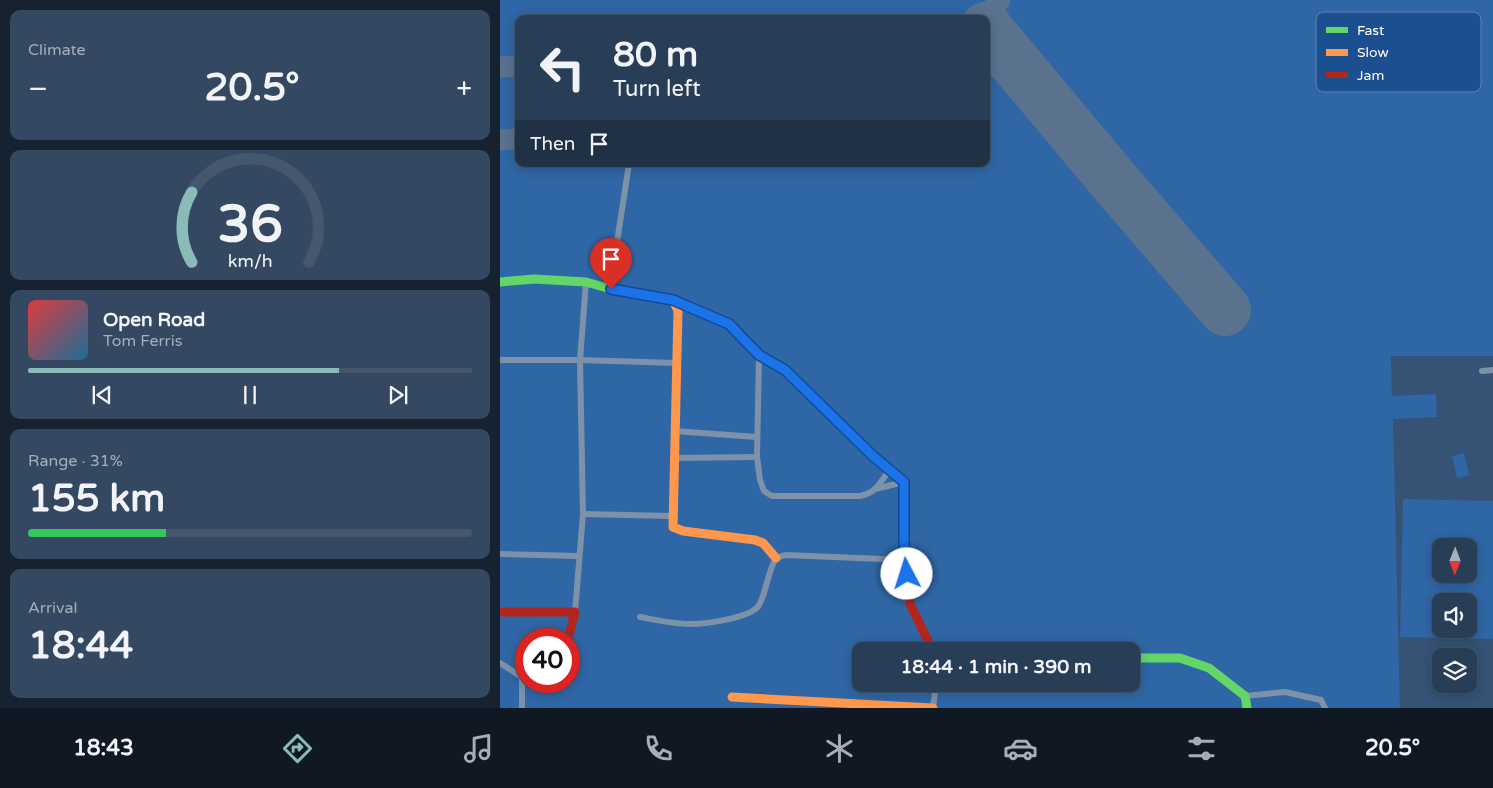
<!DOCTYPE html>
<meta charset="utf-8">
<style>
body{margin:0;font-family:"Varela Round",sans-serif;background:#344961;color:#f1f3f6;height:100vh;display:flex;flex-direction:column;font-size:19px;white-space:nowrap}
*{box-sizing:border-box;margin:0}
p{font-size:16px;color:#a5aeba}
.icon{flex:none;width:28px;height:28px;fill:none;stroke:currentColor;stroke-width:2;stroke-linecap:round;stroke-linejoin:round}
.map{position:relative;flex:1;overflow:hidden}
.side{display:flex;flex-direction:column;gap:10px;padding:10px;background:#162230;width:500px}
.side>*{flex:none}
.guide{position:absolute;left:15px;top:15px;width:475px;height:152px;border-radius:10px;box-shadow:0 2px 12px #0003,0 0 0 1px #44576d;background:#283e57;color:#f1f3f6;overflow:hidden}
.needle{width:32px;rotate:181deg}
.fabs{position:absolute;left:932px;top:538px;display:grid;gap:10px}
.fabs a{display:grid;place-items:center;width:45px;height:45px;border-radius:10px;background:#283e57;box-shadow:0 2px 12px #0003,0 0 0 1px #44576d;font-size:25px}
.speed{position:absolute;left:15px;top:628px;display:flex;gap:10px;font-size:25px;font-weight:700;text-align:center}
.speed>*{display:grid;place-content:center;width:65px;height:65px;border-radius:50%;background:#283e57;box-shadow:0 2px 12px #0003,0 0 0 1px #44576d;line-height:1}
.speed .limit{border:8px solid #d22;background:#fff;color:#111}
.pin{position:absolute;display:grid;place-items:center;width:42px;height:42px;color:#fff;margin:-51px -21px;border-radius:50% 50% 50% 0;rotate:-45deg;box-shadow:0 0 5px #0007}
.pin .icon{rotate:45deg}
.me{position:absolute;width:55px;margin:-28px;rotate:355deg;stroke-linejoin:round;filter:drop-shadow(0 0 4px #0008)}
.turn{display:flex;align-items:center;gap:18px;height:105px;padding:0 15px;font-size:22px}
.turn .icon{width:65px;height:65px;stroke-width:2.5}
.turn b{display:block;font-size:35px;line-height:42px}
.then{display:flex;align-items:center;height:48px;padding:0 15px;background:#0003;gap:10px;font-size:19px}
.big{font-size:38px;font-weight:700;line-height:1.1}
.side .widget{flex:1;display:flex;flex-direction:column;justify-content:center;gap:8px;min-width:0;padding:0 18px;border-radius:10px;background:#344961}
.side .dial{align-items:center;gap:0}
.dial svg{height:130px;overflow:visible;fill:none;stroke:#44576d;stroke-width:7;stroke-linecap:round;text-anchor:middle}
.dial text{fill:#f1f3f6;stroke:none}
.song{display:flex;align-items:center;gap:15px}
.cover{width:60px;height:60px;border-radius:8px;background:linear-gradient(135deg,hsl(0 70% 55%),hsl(200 70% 35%))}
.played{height:5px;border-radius:2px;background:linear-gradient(90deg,#8bbbb9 70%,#44576d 70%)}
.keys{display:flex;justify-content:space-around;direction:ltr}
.heat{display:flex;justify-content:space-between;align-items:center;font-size:28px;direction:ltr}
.charge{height:8px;border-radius:4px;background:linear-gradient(90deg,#34c759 31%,#44576d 0)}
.trip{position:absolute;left:352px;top:642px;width:288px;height:50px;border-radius:10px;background:#283e57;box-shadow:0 2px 12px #0003,0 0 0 1px #44576d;font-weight:700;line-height:50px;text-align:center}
.dock{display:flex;height:80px;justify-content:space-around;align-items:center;background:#101923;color:#a5aeba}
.dock .icon{width:35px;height:35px}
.dock .on{color:#8bbbb9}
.dock b{font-size:22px;color:#f1f3f6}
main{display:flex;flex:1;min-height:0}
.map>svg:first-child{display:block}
.green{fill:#2f66a5;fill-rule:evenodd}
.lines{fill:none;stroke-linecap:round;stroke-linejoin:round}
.taxiway{stroke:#5a728e;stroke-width:21}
.runway{stroke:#5a728e;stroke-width:52}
.street{stroke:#7d92a8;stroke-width:6}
.fast{stroke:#63d668;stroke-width:9}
.slow{stroke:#ff974d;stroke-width:9}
.jam{stroke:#b3261e;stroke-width:9}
.route-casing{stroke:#114b97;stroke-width:12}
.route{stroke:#1a73e8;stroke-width:9}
.key{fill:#1b4f8f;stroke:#5f84b1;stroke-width:1}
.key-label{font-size:14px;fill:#fff}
</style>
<main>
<section class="side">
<div class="widget"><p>Climate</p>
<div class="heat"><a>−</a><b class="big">20.5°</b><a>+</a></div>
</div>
<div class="widget dial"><svg viewBox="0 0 100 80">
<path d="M14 69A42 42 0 1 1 86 69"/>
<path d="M14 69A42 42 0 0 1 14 26" stroke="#8bbbb9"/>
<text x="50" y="56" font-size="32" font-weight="700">36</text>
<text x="50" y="72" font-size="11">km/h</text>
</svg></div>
<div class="widget">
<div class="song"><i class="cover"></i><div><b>Open Road</b><p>Tom Ferris</p></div></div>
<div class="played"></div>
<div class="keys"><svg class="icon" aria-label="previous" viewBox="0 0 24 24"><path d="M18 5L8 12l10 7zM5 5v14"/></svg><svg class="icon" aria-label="pause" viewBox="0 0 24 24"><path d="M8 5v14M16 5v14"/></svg><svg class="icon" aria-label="next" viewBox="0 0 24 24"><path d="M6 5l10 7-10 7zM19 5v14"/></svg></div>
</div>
<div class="widget"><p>Range · 31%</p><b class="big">155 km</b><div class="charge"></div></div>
<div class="widget"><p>Arrival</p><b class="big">18:44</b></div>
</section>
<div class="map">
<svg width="993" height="708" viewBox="0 0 993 708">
<rect width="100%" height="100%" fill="#365274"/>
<!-- green -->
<g class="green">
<path d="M0,0H993V356H891L892,396L936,394L937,417L893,419L900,708H0ZM19,19H486V164H19ZM26,639H69V681H26ZM361,651H631V684H361Z"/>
<path d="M964,453L969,475L957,478L952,456Z"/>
<path d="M903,499L993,501V639L900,637ZM969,546V574H941V546ZM969,601V629H941V601Z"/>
</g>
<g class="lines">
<!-- taxiway -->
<g class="taxiway">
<path d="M483,19L500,0"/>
<path d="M0,67L19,66"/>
<path d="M0,140L19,139"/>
</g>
<!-- runway -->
<path class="runway" d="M486,28L614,181L725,310"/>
<!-- street -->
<g class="street">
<path d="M117,242L129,164"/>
<path d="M259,355L257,457L260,480L264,491L272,496H360C376,493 380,483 389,470"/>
<path d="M0,360H80L176,363"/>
<path d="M982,371L993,370"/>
<path d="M174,431L257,437"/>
<path d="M173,458L257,457"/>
<path d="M375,489L404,482"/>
<path d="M83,514L171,516"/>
<path d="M0,554L78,556"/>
<path d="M75,612L83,514L80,360L86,282"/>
<path d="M140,617C156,620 174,624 190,624C205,624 252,618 259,605C267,591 267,573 276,558L285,555L406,560"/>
<path d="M0,663L22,677"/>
<path d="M745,696L785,692L821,700L825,708"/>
<path d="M22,708V677"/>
<path d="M433,708L436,684"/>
</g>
<!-- fast -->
<g class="fast">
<path d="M0,282L34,279L86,282L111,289L173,300L229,324L259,355L285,370L335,419"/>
<path d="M631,658H680L709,668L745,696L747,708"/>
</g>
<!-- slow -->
<g class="slow">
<path d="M173,300L178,311L173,527L183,531L255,540L263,543L276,558"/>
<path d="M232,697L433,708"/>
</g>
<!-- jam -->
<g class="jam">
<path d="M335,419L373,456L404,482V543L410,604L430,645L431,651"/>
<path d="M0,612H75L68,639"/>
</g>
</g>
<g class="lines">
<defs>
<path id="route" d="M111,289L173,300L229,324L259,355L285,370L373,456L404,482V544L407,574"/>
</defs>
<!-- route casing -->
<use href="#route" class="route-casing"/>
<!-- route -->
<use href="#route" class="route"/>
</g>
<!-- legend -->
<rect x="816" y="12" width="165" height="80" rx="8" class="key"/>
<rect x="826" y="27" width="22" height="6" fill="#63d668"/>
<rect x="826" y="49" width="22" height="7" fill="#ff974d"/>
<rect x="826" y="72" width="22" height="6" fill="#b3261e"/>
<g class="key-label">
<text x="857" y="35">Fast</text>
<text x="857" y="57">Slow</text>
<text x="857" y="80">Jam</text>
</g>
</svg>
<div class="fabs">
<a><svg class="needle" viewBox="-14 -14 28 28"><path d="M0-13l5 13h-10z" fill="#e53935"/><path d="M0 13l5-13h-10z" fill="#a5aeba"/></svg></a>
<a><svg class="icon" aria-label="sound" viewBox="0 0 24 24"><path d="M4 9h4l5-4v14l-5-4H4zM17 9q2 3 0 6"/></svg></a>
<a><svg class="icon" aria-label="layers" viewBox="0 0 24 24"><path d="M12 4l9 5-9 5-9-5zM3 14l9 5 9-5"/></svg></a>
</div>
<div class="speed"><div class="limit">40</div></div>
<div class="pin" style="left:111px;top:289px;background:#d93025"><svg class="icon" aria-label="arrive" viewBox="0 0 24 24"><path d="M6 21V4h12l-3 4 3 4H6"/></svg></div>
<svg class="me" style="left:407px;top:574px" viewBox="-20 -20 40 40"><circle r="19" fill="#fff"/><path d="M0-13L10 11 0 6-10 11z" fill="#1a73e8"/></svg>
<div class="trip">18:44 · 1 min · 390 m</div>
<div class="guide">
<div class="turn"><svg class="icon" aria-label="left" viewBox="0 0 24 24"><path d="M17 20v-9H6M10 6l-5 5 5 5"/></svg><div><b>80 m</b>Turn left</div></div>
<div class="then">Then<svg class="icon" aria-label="arrive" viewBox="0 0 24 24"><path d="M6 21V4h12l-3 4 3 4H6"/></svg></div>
</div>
</div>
</main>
<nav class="dock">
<b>18:43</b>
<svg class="icon on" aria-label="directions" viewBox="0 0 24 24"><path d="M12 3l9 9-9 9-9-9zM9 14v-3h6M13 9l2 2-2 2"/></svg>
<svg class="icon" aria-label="music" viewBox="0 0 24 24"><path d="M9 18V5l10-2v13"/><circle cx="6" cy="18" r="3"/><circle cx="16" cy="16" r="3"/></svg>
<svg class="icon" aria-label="phone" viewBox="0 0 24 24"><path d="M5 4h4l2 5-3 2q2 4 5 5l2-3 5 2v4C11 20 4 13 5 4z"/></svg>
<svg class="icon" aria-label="climate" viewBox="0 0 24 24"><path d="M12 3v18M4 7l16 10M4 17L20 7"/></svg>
<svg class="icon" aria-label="car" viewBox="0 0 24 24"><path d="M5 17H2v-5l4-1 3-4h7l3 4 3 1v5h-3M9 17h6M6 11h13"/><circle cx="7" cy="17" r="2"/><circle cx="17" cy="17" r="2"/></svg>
<svg class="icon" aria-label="filters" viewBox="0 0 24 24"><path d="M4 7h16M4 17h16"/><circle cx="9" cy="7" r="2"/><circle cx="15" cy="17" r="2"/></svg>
<b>20.5°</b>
</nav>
